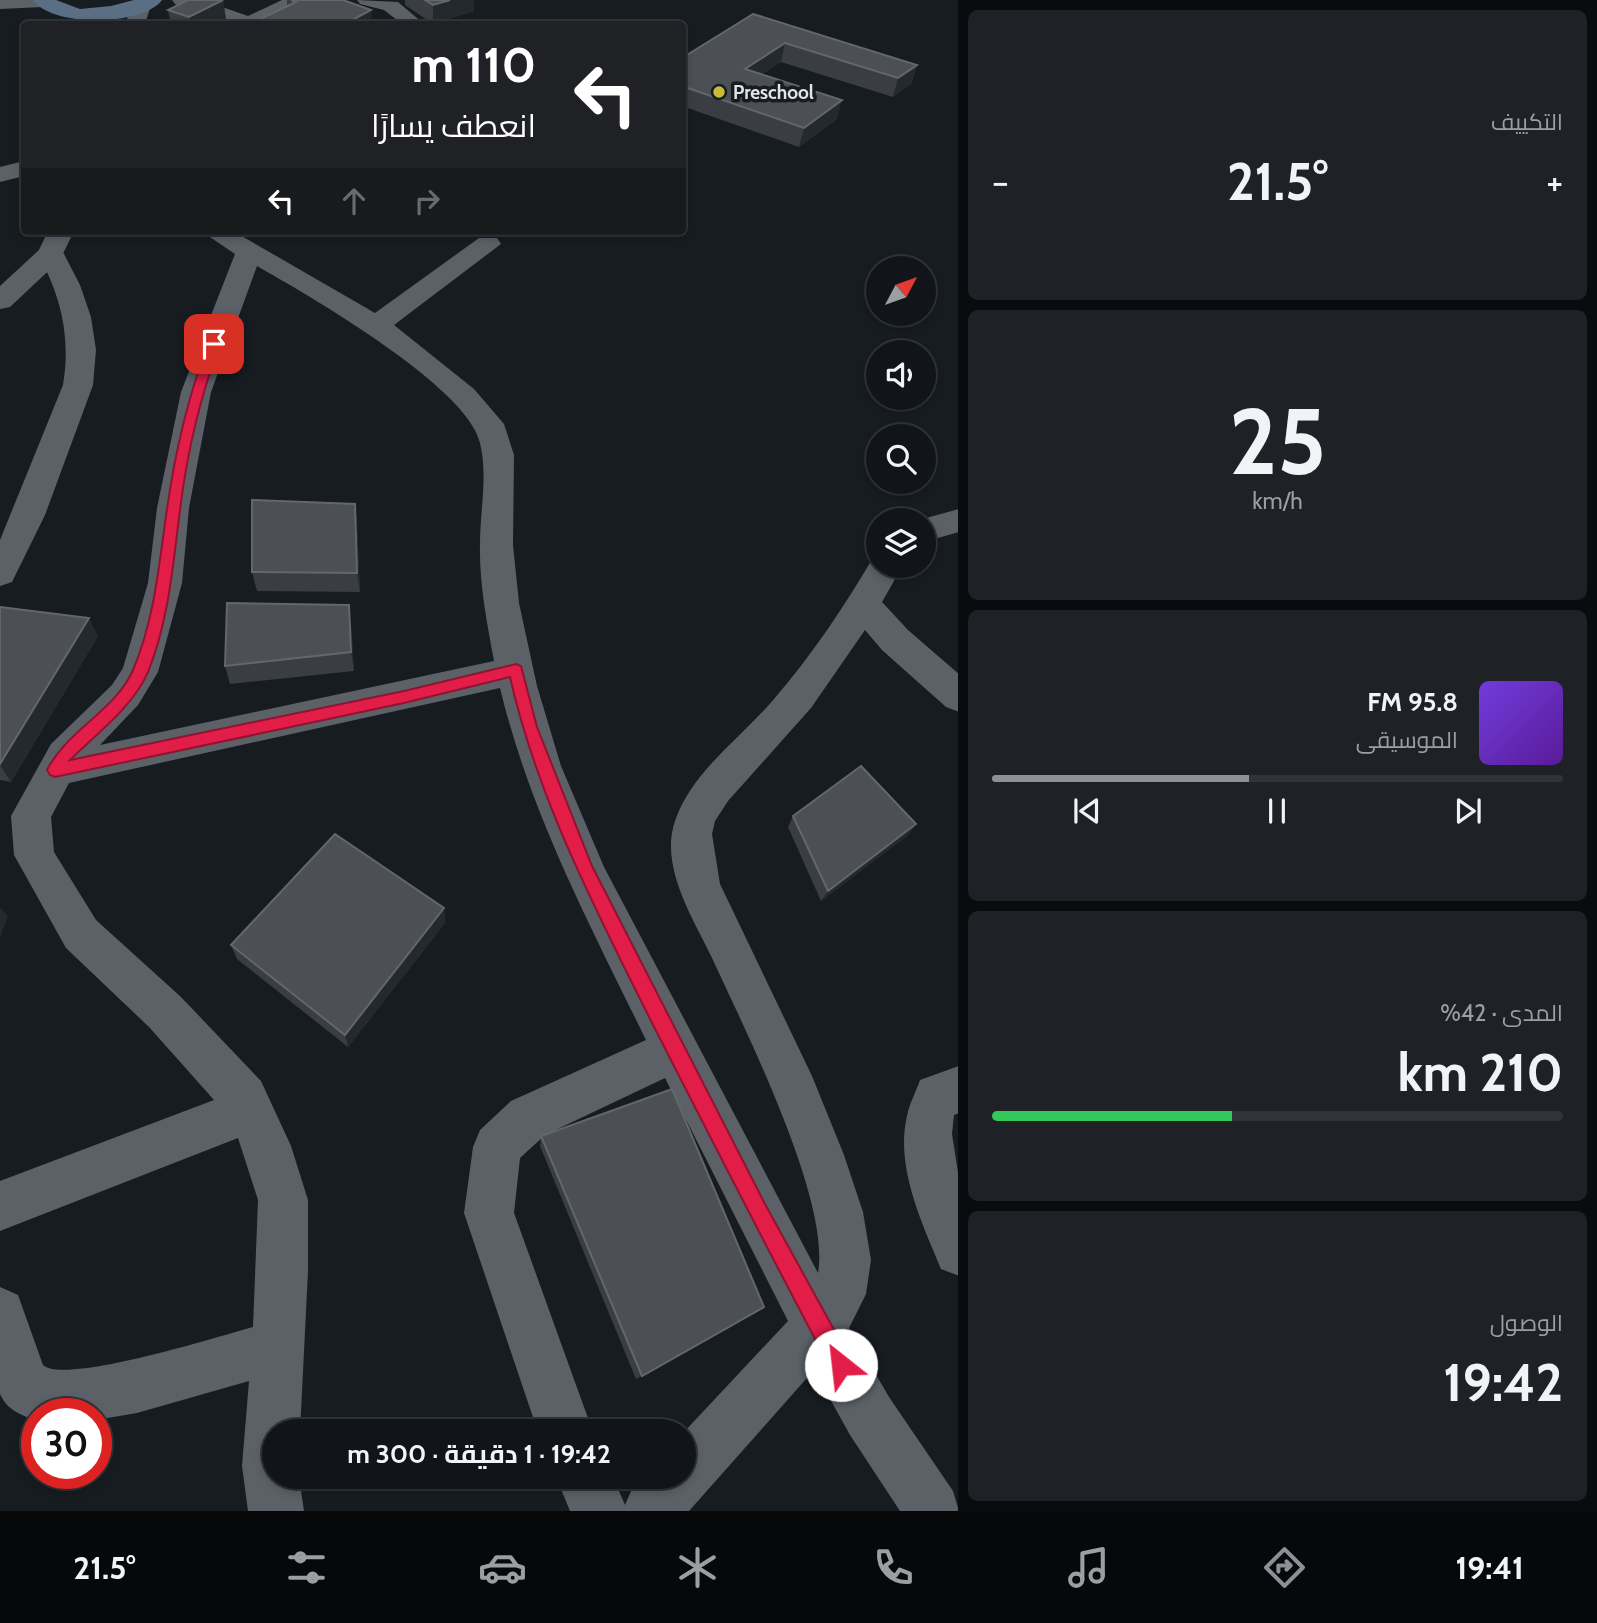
<!DOCTYPE html>
<html lang="ar">
<meta charset="utf-8">
<style>
body{margin:0;font-family:Cabin,Cairo,sans-serif;background:#1e2226;color:#f1f3f6;direction:rtl;height:100vh;display:flex;flex-direction:column;font-size:26px;white-space:nowrap}
*{box-sizing:border-box;margin:0}
p{font-size:23px;color:#9c9fa2}
.icon{flex:none;width:38px;height:38px;fill:none;stroke:currentColor;stroke-width:2;stroke-linecap:round;stroke-linejoin:round}
.map{position:relative;flex:1;overflow:hidden;direction:ltr}
.side{display:flex;flex-direction:column;gap:10px;padding:10px;background:#090c0e;width:639px}
.side>*{flex:none}
.banner{position:absolute;left:21px;top:21px;width:665px;height:214px;border-radius:7px;box-shadow:0 4px 10px #0003,0 0 0 2px #303438;direction:rtl;background:#202124;color:#fff;overflow:hidden}
.needle{width:46px;rotate:49deg}
.controls{position:absolute;left:866px;top:256px;display:grid;gap:14px}
.controls a{display:grid;place-items:center;width:70px;height:70px;border-radius:50%;background:#111519;box-shadow:0 4px 10px #0003,0 0 0 2px #303438;font-size:35px}
.speed{position:absolute;left:21px;top:1398px;display:flex;gap:14px;font-size:35px;font-weight:700;text-align:center}
.speed>*{display:grid;place-content:center;width:91px;height:91px;border-radius:50%;background:#111519;box-shadow:0 4px 10px #0003,0 0 0 2px #303438;line-height:1}
.speed .limit{border:10px solid #d22;background:#fff;color:#111}
.pin{position:absolute;display:grid;place-items:center;width:60px;height:60px;color:#fff;margin:-30px;border-radius:14px;box-shadow:0 4px 10px #0006}
.me{position:absolute;width:77px;margin:-38px;rotate:331deg;stroke-linejoin:round;filter:drop-shadow(0 0 5px #0008)}
.turn{display:flex;align-items:center;gap:24px;height:147px;padding:0 35px;font-size:32px}
.turn .icon{width:91px;height:91px;stroke-width:2.5}
.turn b{display:block;font-size:49px;line-height:60px}
.lanes{display:flex;align-items:center;height:66px;padding:0 35px;background:#0003;justify-content:center;gap:35px;direction:ltr}
.lanes .off{opacity:.35}
.big{font-size:52px;font-weight:700;line-height:1.1}
.side .widget{flex:1;display:flex;flex-direction:column;justify-content:center;gap:10px;min-width:0;padding:0 24px;border-radius:10px;background:#1e2226}
.side .dial{align-items:center;gap:0}
.dial b{font-size:91px;line-height:1}
.song{display:flex;align-items:center;gap:21px}
.cover{width:84px;height:84px;border-radius:10px;background:linear-gradient(135deg,hsl(260 70% 55%),hsl(270 70% 35%))}
.played{height:7px;border-radius:4px;background:linear-gradient(90deg,#8c9099 45%,#303438 45%)}
.keys{display:flex;justify-content:space-around;direction:ltr}
.heat{display:flex;justify-content:space-between;align-items:center;font-size:38px;direction:ltr}
.charge{height:10px;border-radius:5px;background:linear-gradient(90deg,#34c759 42%,#303438 0)}
.trip{position:absolute;left:262px;top:1419px;width:434px;height:70px;border-radius:35px;background:#111519;box-shadow:0 4px 10px #0003,0 0 0 2px #303438;font-weight:700;line-height:70px;text-align:center;direction:rtl}
.tab-bar{display:flex;height:112px;justify-content:space-around;align-items:center;background:#07080a;color:#9c9fa2}
.tab-bar .icon{width:49px;height:49px}
.tab-bar .on{color:#8c9099}
.tab-bar b{font-size:32px;color:#f1f3f6}
main{display:flex;flex:1;min-height:0}
.map>svg:first-child{display:block}
.lines{fill:none;stroke-linecap:round;stroke-linejoin:round}
.minor{fill:#5c6168;fill-rule:evenodd}
.tertiary{fill:#5c6168;fill-rule:evenodd}
.secondary{fill:#5a6e84;fill-rule:evenodd}
.wall{fill:#3a3e43}
.shaded-wall{fill:#24292e}
.building{fill:#4c5055;stroke:#63676c;stroke-width:2}
.route{fill:#e11d48;stroke:#92132f;stroke-width:2}
.poi-dot{fill:#caba3a;stroke:#171c21;stroke-width:2.5}
.labels{text-anchor:middle;stroke-width:7;stroke-linejoin:round;paint-order:stroke}
.far-poi-label{font-size:19px;font-weight:bold;fill:#e1e4e8;stroke:#171c21;text-anchor:start}
</style>
<main>
<section class="side">
<div class="widget"><p>التكييف</p>
<div class="heat"><a>−</a><b class="big">21.5°</b><a>+</a></div>
</div>
<div class="widget dial"><b>25</b><p>km/h</p></div>
<div class="widget">
<div class="song"><i class="cover"></i><div><b>95.8 FM</b><p>الموسيقى</p></div></div>
<div class="played"></div>
<div class="keys"><svg class="icon" aria-label="previous" viewBox="0 0 24 24"><path d="M18 5L8 12l10 7zM5 5v14"/></svg><svg class="icon" aria-label="pause" viewBox="0 0 24 24"><path d="M8 5v14M16 5v14"/></svg><svg class="icon" aria-label="next" viewBox="0 0 24 24"><path d="M6 5l10 7-10 7zM19 5v14"/></svg></div>
</div>
<div class="widget"><p>المدى · 42%</p><b class="big">210 km</b><div class="charge"></div></div>
<div class="widget"><p>الوصول</p><b class="big">19:42</b></div>
</section>
<div class="map">
<svg width="959" height="1511" viewBox="0 0 959 1511">
<rect width="100%" height="100%" fill="#171c21"/>
<g class="lines">
<!-- minor -->
<g class="minor">
<path d="M172,0H202L248,16L282,0H309L306,4L262,24H233L175,4Z"/>
<path d="M357,0L398,2L424,24H402L384,10L360,4Z"/>
<path d="M24,161V176L0,182V167Z"/>
<path d="M201,231H233L375,313L479,238H497L501,244L394,325L474,389L504,424L514,455L513,545L519,603L537,686L561,766L604,867L818,1273C831,1201 745,1030 713,960C694,920 659,867 675,821C692,771 741,738 774,699C812,655 844,607 874,556L878,555V565H903L882,602L908,630L959,674V712L946,707L882,650L865,630L811,708L728,801L715,821L712,834L720,884L812,1076L844,1155L863,1212L871,1260L866,1294L849,1328L889,1397L953,1491L959,1511H900L850,1435L814,1370L689,1511H570L556,1477H613L625,1505L631,1491L644,1477H684V1432L788,1321L665,1078L545,1135L520,1158L514,1213L593,1432H538L464,1213L473,1147L480,1130L511,1101L646,1040C590,925 530,813 500,688L69,783L51,817L54,852L96,920L181,997L261,1081L291,1146L308,1200V1271L300,1432H275V1477H299L304,1511H248L242,1466L249,1381L137,1413L96,1420V1414H37V1421C21,1415 7,1410 0,1394V1287L18,1295L43,1365C65,1385 220,1336 253,1327L258,1200L238,1138L0,1231V1181L214,1100L149,1027L66,948L14,855L11,816L51,744L112,685L123,668L148,583L157,508L181,392L235,254ZM257,266C308,295 468,387 480,443C488,476 480,510 480,544C479,583 487,623 494,661L100,745L138,705L158,672L182,583L189,508L211,392Z"/>
<path d="M51,246L60,248L64,254L80,285L91,317L96,350L93,385L45,515L12,582L0,586V540L63,385C71,337 61,296 38,254L42,248Z"/>
<path d="M959,509V532L924,542V520H919Z"/>
<path d="M959,1066V1113L954,1115L952,1134L959,1179V1276L941,1269C922,1223 895,1167 907,1116C909,1104 916,1092 920,1080Z"/>
</g>
<!-- tertiary -->
<g class="tertiary">
<path d="M0,0H52L53,1L43,7L0,9Z"/>
<path d="M134,1H148L151,5L145,24H125Z"/>
<path d="M48,231H74L60,260L10,307L0,309V286L39,250Z"/>
</g>
<!-- secondary -->
<path class="secondary" d="M33,0H56L80,9L111,6L134,0H162C143,26 53,28 33,0Z"/>
</g>
<!-- wall -->
<g class="wall">
<path d="M223,0L226,19L215,24H171L168,10Z"/>
<path d="M287,0H343L287,6Z"/>
<path d="M405,0H474V11L433,24L405,5Z"/>
<path d="M753,14L917,65L911,84L893,97L781,62L762,74L837,119L799,147L682,106V58Z"/>
<path d="M355,504L357,524L360,592L257,591L252,572Z"/>
<path d="M0,607L98,636L11,782L0,780Z"/>
<path d="M351,623L354,671L230,684L225,666Z"/>
<path d="M793,816L916,824L908,835L821,901L788,827Z"/>
<path d="M444,908L445,923L348,1047L237,959L231,945Z"/>
<path d="M541,1136L755,1313L636,1379L540,1146Z"/>
</g>
<!-- shaded-wall -->
<g class="shaded-wall">
<path d="M223,0L226,19L215,24H191L189,17Z"/>
<path d="M450,0H474V11L433,24V5Z"/>
<path d="M371,10L372,24H345Z"/>
<path d="M785,43L781,62L742,88L745,69Z"/>
<path d="M917,65L911,84L893,97L898,78Z"/>
<path d="M842,100L837,119L799,147L804,128Z"/>
<path d="M355,504L357,524L360,592L357,573Z"/>
<path d="M349,605L351,623L354,671L351,652Z"/>
<path d="M89,618L98,636L11,782L0,765Z"/>
<path d="M916,824L908,835L821,901L828,891Z"/>
<path d="M0,907L8,916L0,937Z"/>
<path d="M444,908L445,923L348,1047L345,1035Z"/>
</g>
<!-- building -->
<g class="building">
<path d="M188,0H223L189,17L168,10Z"/>
<path d="M291,0H343L371,10L345,24H250L296,2Z"/>
<path d="M425,0H450L433,5Z"/>
<path d="M753,14L917,65L898,78L785,43L745,69L842,100L804,128L682,86V58Z"/>
<path d="M252,500L355,504L357,573L252,572Z"/>
<path d="M227,603L349,605L351,652L225,666Z"/>
<path d="M0,607L89,618L0,764Z"/>
<path d="M861,766L916,824L828,891L793,816Z"/>
<path d="M335,834L444,908L345,1035L231,945Z"/>
<path d="M672,1089L764,1307L642,1376L541,1136Z"/>
</g>
<!-- route -->
<path class="route" d="M214,340L220,344C200,397 187,453 180,510C173,564 169,620 148,672C133,707 96,734 70,760L404,691L516,664L521,666L537,727L592,866L765,1204L849,1357L852,1365L849,1373L841,1376L833,1373C770,1254 709,1135 648,1015C594,906 537,797 510,677L404,703L55,777L50,775L47,770C67,730 116,710 133,670C155,618 159,563 167,509C175,452 188,397 208,344Z"/>
<!-- markers -->
<circle class="poi-dot" cx="719" cy="92" r="7"/>
<g class="labels">
<!-- far-poi labels -->
<g class="far-poi-label">
<text x="733" y="99">Preschool</text>
</g>
</g>
</svg>
<div class="controls">
<a><svg class="needle" viewBox="-14 -14 28 28"><path d="M0-13l5 13h-10z" fill="#e53935"/><path d="M0 13l5-13h-10z" fill="#9c9fa2"/></svg></a>
<a><svg class="icon" aria-label="sound" viewBox="0 0 24 24"><path d="M4 9h4l5-4v14l-5-4H4zM17 9q2 3 0 6"/></svg></a>
<a><svg class="icon" aria-label="search" viewBox="0 0 24 24"><circle cx="10" cy="10" r="6"/><path d="M15 15l6 6"/></svg></a>
<a><svg class="icon" aria-label="layers" viewBox="0 0 24 24"><path d="M12 4l9 5-9 5-9-5zM3 14l9 5 9-5"/></svg></a>
</div>
<div class="speed"><div class="limit">30</div></div>
<div class="pin" style="left:214px;top:344px;background:#d93025"><svg class="icon" aria-label="arrive" viewBox="0 0 24 24"><path d="M6 21V4h12l-3 4 3 4H6"/></svg></div>
<svg class="me" style="left:841px;top:1365px" viewBox="-20 -20 40 40"><circle r="19" fill="#fff"/><path d="M0-13L10 11 0 6-10 11z" fill="#e11d48"/></svg>
<div class="trip">19:42 · 1 دقيقة · 300 m</div>
<div class="banner">
<div class="turn"><svg class="icon" aria-label="left" viewBox="0 0 24 24"><path d="M17 20v-9H6M10 6l-5 5 5 5"/></svg><div><b>110 m</b>انعطف يسارًا</div></div>
<div class="lanes"><svg class="icon" aria-label="left" viewBox="0 0 24 24"><path d="M17 20v-9H6M10 6l-5 5 5 5"/></svg><svg class="icon off" aria-label="ahead" viewBox="0 0 24 24"><path d="M12 20V5M6 11l6-6 6 6"/></svg><svg class="icon off" aria-label="right" viewBox="0 0 24 24"><path d="M7 20v-9h11M14 6l5 5-5 5"/></svg></div>
</div>
</div>
</main>
<nav class="tab-bar">
<b>19:41</b>
<svg class="icon on" aria-label="directions" viewBox="0 0 24 24"><path d="M12 3l9 9-9 9-9-9zM9 14v-3h6M13 9l2 2-2 2"/></svg>
<svg class="icon" aria-label="music" viewBox="0 0 24 24"><path d="M9 18V5l10-2v13"/><circle cx="6" cy="18" r="3"/><circle cx="16" cy="16" r="3"/></svg>
<svg class="icon" aria-label="phone" viewBox="0 0 24 24"><path d="M5 4h4l2 5-3 2q2 4 5 5l2-3 5 2v4C11 20 4 13 5 4z"/></svg>
<svg class="icon" aria-label="climate" viewBox="0 0 24 24"><path d="M12 3v18M4 7l16 10M4 17L20 7"/></svg>
<svg class="icon" aria-label="car" viewBox="0 0 24 24"><path d="M5 17H2v-5l4-1 3-4h7l3 4 3 1v5h-3M9 17h6M6 11h13"/><circle cx="7" cy="17" r="2"/><circle cx="17" cy="17" r="2"/></svg>
<svg class="icon" aria-label="filters" viewBox="0 0 24 24"><path d="M4 7h16M4 17h16"/><circle cx="9" cy="7" r="2"/><circle cx="15" cy="17" r="2"/></svg>
<b>21.5°</b>
</nav>
